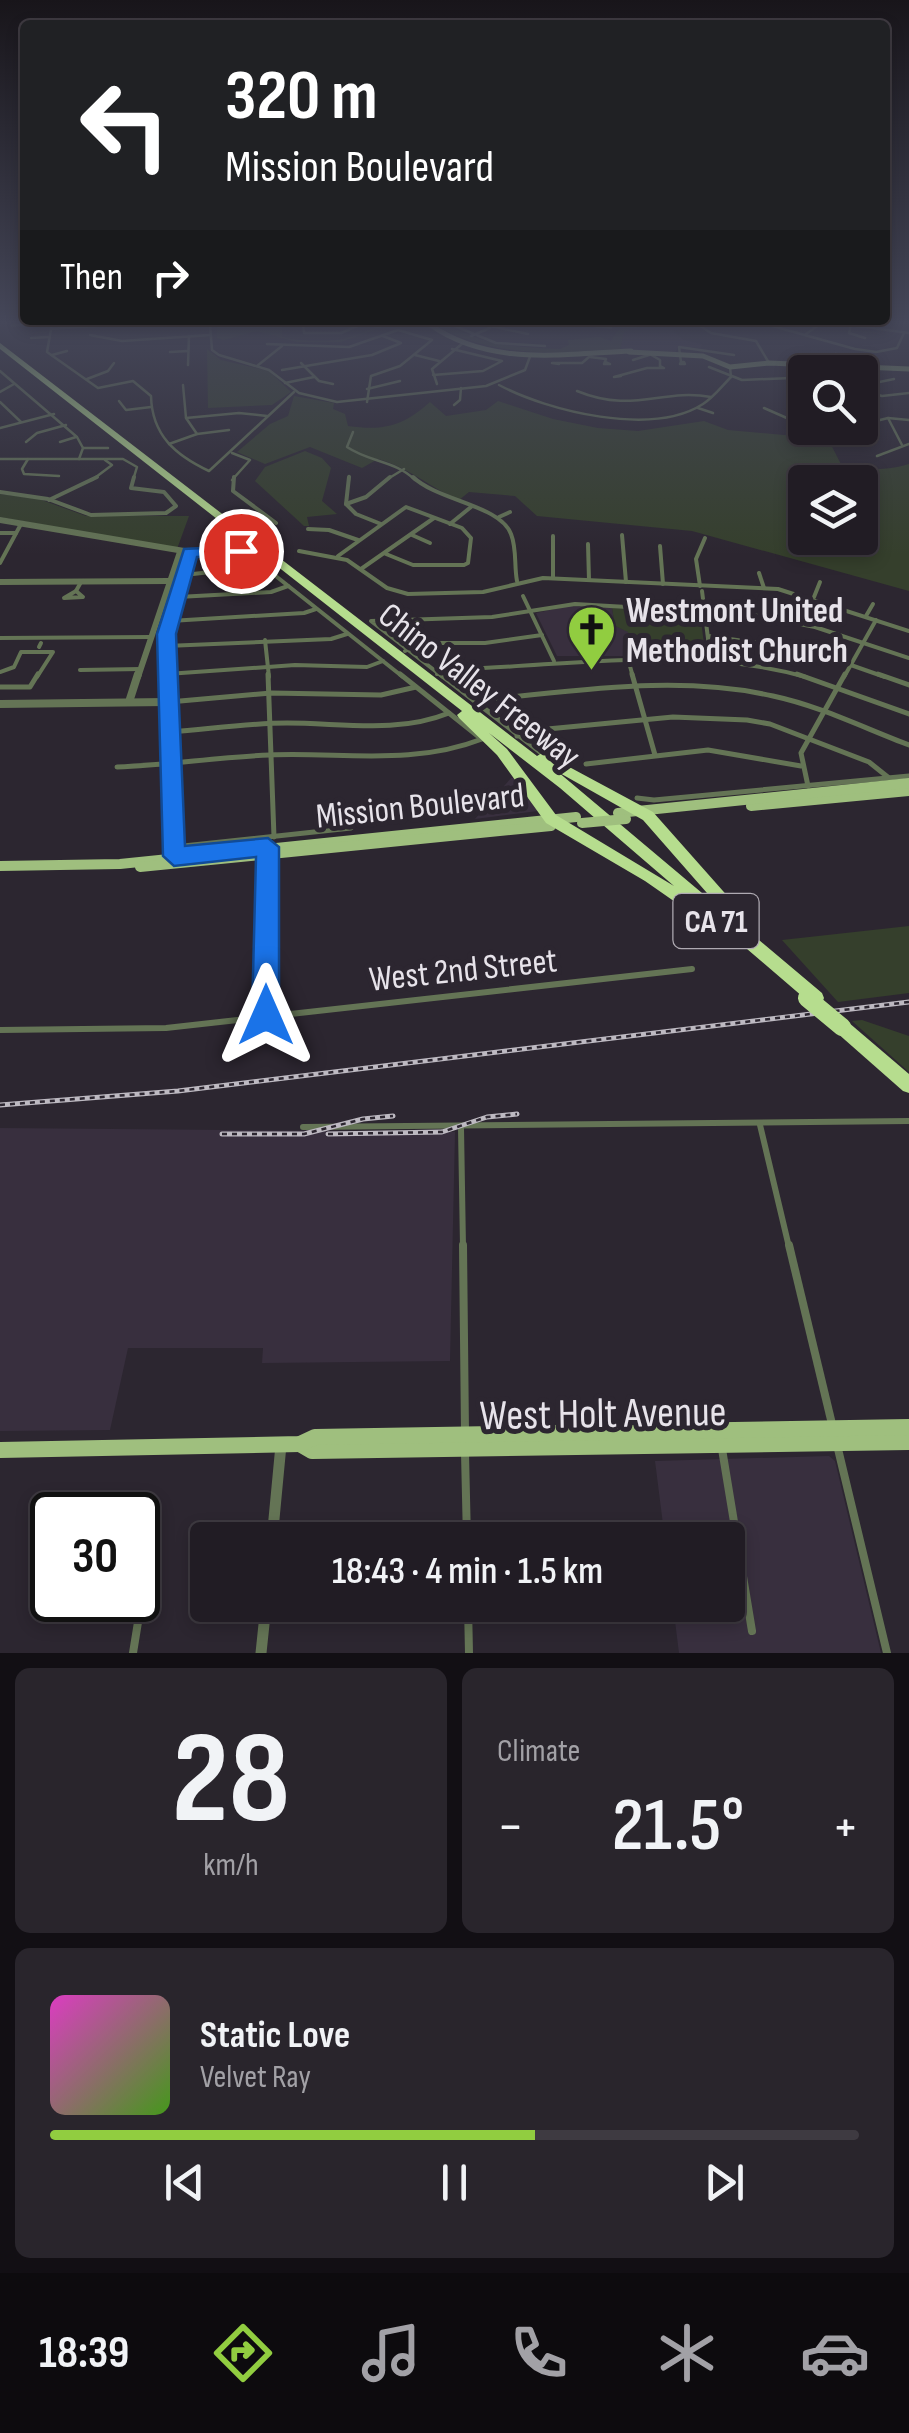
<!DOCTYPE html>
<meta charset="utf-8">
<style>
body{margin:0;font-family:"Sofia Sans Condensed",sans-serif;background:#29252c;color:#f1f3f6;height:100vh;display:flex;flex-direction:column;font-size:38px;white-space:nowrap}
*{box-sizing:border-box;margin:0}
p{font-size:32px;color:#a2a1a6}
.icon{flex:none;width:55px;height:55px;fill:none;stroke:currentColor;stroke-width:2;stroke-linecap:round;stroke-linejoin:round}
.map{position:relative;height:1653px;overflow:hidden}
.side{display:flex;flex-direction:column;gap:15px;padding:15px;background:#120f14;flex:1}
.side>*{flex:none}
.banner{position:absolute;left:20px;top:20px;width:870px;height:305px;border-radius:10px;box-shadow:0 5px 15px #0003,0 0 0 2px #3e3a41;background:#202124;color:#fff;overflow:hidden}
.controls{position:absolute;left:788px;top:355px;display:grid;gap:20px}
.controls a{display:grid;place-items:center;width:90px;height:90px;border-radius:10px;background:#211c24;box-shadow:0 5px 15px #0003,0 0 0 2px #3e3a41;font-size:50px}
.speed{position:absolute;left:30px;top:1492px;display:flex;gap:20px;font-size:50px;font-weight:700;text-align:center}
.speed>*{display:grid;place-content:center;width:130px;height:130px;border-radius:50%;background:#211c24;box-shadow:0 5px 15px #0003,0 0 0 2px #3e3a41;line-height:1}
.speed .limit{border:5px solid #111;border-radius:15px;background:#fff;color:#111}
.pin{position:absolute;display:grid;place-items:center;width:85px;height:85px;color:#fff;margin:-42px;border:5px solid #fff;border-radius:50%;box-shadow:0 2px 10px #0007}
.me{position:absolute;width:110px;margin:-55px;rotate:0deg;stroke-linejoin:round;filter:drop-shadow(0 0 8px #0008)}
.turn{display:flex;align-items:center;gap:35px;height:210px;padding:0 40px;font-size:45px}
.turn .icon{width:130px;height:130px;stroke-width:2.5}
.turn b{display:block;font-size:70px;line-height:85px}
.then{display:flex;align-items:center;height:95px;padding:0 40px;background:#0003;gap:20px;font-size:38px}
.big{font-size:75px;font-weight:600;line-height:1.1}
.side .tile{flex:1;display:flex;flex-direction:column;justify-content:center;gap:15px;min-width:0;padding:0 35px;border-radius:15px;background:#29252c}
.side .dial{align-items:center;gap:0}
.dial b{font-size:130px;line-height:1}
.song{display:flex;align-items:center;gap:30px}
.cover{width:120px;height:120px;border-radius:15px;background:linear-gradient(135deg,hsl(310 70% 55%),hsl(100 70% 35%))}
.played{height:10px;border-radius:5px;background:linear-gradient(90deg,#91cd40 60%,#3e3a41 60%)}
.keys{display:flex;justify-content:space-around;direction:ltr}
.heat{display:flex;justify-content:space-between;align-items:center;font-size:55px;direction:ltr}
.side .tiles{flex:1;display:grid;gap:15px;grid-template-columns:1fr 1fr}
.tile:last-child{grid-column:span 2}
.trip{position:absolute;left:190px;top:1522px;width:555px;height:100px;border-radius:10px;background:#211c24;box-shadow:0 5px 15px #0003,0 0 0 2px #3e3a41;font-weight:600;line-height:100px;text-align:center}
.dock{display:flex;height:160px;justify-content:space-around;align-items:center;background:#0d0b0e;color:#a2a1a6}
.dock .icon{width:70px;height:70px}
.dock .active{color:#91cd40}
.dock b{font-size:45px;color:#f1f3f6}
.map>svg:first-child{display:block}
.built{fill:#382f3e}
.green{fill:#353f2c;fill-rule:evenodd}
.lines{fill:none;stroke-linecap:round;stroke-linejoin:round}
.minor-far4{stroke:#647455;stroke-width:2.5}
.minor-far3{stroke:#647455;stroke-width:4}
.minor-far2{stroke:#647455;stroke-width:5}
.minor-far1{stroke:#647455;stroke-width:6}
.minor{stroke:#647455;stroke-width:8}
.tertiary-far2{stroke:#647455;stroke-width:6}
.tertiary-far1{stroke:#647455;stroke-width:8}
.tertiary{stroke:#647455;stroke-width:11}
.secondary{stroke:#859e6c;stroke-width:5}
.primary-far1{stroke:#9fbf7e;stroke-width:10}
.primary{stroke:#9fbf7e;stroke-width:16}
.motorway{fill:#b6dd8e;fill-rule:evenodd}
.rail-casing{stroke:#bdb9c1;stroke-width:5}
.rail{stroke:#2c2630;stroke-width:2.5;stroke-dasharray:5;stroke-linecap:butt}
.primary-bridge{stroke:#9fbf7e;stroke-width:10}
.motorway-bridge{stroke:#b6dd8e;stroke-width:18}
.route{fill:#1a73e8;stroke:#114b97;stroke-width:2.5}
.labels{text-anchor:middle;stroke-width:10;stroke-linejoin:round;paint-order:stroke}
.shield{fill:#2c2630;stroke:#afaab2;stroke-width:2.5}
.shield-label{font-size:32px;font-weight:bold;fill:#e7e3ea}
.poi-label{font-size:35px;font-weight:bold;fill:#e7e3ea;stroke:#2c2630;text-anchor:start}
.street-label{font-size:35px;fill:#e7e3ea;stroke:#2c2630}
.near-street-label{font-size:42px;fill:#e7e3ea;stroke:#2c2630}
</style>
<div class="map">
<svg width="909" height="1653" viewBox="0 0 909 1653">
<rect width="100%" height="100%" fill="#2c2630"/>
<!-- built -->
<g class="built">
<path d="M635,328L673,330L683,340L702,344L700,348L678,346L676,352L620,350L624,330Z"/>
<path d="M569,606L612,608L615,626L628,631L632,656H557L536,613Z"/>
<path d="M511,778H518L538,811L475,819Z"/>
<path d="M0,1128L455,1132L450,1361L262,1363L263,1348H128L110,1430L0,1431Z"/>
<path d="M829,1456L835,1461L881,1653H679L673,1605H728V1540H665L655,1461Z"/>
</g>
<!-- green -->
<g class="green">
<path d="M217,324H282V337C302,342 330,343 351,337C366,333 375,324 391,324L341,342H297L257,331L224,340L217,338Z"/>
<path d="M433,324C452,324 468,337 487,341C510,347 536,348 560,349L569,345L568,340L599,337L611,341L620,327L638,324L640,327L624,331L620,350C555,354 492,358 433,324Z"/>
<path d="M207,349L221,360L269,371L291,392L272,405L208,408Z"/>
<path d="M294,396L334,403L333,409L345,414L348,426C385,431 403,426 430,402L446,416L486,410L498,401L553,419L598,428L638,431L704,421L728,430L828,439L843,468C862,471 891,470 909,464V591L692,531L537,516L515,496L469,492L459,500C429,487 410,468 378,459L362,468L310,447L265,464L237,452L270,424L288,416ZM805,482H860V538H805Z"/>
<path d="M305,451L322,458L331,468L322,501L337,514L307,517L309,526H304L255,481L265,467Z"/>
<path d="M0,494L39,499L86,516H189L177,549L0,517Z"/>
<path d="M612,608L700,613L706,659L632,656L628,632L615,626Z"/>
<path d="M909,926V993L838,1002L782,940Z"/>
<path d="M862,1020L909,1036V1072L852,1021Z"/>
</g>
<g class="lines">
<!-- minor-far4 -->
<g class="minor-far4">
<path d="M52,324L47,352L98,388L133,381L151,396C152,435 175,455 209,471L294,392"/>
<path d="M210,324L212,350L219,355L269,370L299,393L337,402L486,386L525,370L531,354"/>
<path d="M303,324L304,333H341L362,324"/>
<path d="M450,324L496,343L545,346"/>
<path d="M481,324L528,334"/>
<path d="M582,324L611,328"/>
<path d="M697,324L711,333L756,341L769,363"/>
<path d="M765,324L855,349L876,352L897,348L904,333"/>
<path d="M842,324L909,333"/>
<path d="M851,325L849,333L865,338"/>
<path d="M12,326L22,324"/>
<path d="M51,329L123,324"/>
<path d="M806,334L820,324"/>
<path d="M90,335L122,341L210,335"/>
<path d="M471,336L490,328"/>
<path d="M31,338L48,337"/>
<path d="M267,344L349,347L398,330L432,340L400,366L371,376L367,402"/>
<path d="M170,352L188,351"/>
<path d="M648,353L660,360V366"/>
<path d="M52,355L67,351"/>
<path d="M415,355L439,361"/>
<path d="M590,357L606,359L604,364H610L606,362"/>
<path d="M633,360L649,355"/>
<path d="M681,362L679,347L734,355"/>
<path d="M681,362H684L685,364H680Z"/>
<path d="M301,363L319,381L333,384"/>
<path d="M559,364L552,363H582L589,357"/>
<path d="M188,365L189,336"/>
<path d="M257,366L282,346"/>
<path d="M709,367L742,380L791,378"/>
<path d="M282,370L372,355L401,343L383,336"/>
<path d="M0,371L77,437L83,448L79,459"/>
<path d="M826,372L822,359L836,354"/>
<path d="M860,374L867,375"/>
<path d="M433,375L483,371L502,361L452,349"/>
<path d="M621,376L614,377L647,368H664L660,366"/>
<path d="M87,379L108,371L114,363"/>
<path d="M285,383L314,377"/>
<path d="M437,384L432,369L463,343"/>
<path d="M183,385L186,418L197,434"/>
<path d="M499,385C548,411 652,437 703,404C714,397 722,386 731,377L730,367"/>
<path d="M860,386L894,379"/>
<path d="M367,389L400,381"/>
<path d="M860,390L882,396L909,393"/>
<path d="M577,391C633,414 662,388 711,397"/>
<path d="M0,392L14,384"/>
<path d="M119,401L126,410L151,407"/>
<path d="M0,402L21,422"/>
<path d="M454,405L460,400L461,388"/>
<path d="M698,408L713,413"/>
<path d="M764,408L821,433L854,428"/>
<path d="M860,415L874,421"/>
<path d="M186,418L239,413L267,416"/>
<path d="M888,418L902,445"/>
<path d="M860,425L888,418L909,420"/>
<path d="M0,428L54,414"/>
<path d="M353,432L347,447C369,462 396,461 415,480"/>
<path d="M26,442L37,433L66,425"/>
<path d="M60,442L76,437"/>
<path d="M169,444L197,434L229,430"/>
<path d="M83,448H108"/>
<path d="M232,453L250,460L232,480"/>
<path d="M877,456L909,444"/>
<path d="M0,459H123L137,467L133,480"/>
<path d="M28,459L22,469L24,474L59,476"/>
<path d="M92,480L112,465L105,460"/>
<path d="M349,480V476"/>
<path d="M386,480L404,469"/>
</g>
<!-- minor-far3 -->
<g class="minor-far3">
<path d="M234,477L233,491L276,523"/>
<path d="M349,477L346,504L356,514L381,524"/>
<path d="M413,477C438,501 500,505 511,534C517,549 514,566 517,581"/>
<path d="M0,492L48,499L91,515L166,513L176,506L164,492L131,488L134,477"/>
<path d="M49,500L97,477"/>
<path d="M346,504L366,497L390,477"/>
<path d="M499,517L510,512"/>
<path d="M450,524L471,507"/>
<path d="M308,529L329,530L358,540"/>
<path d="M0,533H16"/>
<path d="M412,535L430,543"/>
<path d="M622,535L626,582"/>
<path d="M553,536V578"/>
<path d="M588,544L589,580"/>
<path d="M660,546L663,584"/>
<path d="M299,551L347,560L387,588L408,594L483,592L543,578L778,589L909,631"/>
<path d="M190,552L248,554L403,677"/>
<path d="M338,556L406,507L462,528L471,538L468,563L464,565H413L386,554"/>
<path d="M0,563L21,524"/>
<path d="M361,569L434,518"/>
<path d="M759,573L764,588"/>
<path d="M184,575L264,566"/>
<path d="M700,586L696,559L705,538"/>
<path d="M76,591L83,597L64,598Z"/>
<path d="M76,591L81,582"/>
<path d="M702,591L711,662"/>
<path d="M523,596L554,661"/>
<path d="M178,597L271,592L288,586"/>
<path d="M814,597L820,582"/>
<path d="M866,616L873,604"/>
<path d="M170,621L304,613L316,609"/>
<path d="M708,636L808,650L885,677"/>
<path d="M0,638L151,637"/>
<path d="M265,640L269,677"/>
<path d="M166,646L331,639L347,634"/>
<path d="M39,647L41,643"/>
<path d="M405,651L425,643H485L542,635"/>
<path d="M628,659L633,677"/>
<path d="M80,670L141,669"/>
<path d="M0,672L14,667L21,652H53L37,677"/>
<path d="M167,674L295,665L367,667L383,661"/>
<path d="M437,674L462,669C578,665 690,645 806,677"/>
<path d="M443,677L371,621L492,617L575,604L748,614L815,627L909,658"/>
<path d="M844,677L876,620"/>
</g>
<!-- minor-far2 -->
<g class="minor-far2">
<path d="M268,674L274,837"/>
<path d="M400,674L479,737"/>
<path d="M440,674L544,755"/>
<path d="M632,674L655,755"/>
<path d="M797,674L909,714"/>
<path d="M878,674L909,685"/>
<path d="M0,687H30L38,674"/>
<path d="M169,702L271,693L381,695L416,687"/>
<path d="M477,704L491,699C584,690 680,675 773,696C820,706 864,728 909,745"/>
<path d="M171,732C210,729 249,723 287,723C342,723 397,734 449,713"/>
<path d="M517,736L537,730L673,717L747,720L770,724L869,762L889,778"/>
<path d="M586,764L708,750L801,766"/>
<path d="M117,767C168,765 219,757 270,755C342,752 413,766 482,739"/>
<path d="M808,786L801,753L845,674"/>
<path d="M637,798L654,800L909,776"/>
<path d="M174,847L351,828"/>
<path d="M266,853V927"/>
</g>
<!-- minor-far1 -->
<g class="minor-far1">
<path d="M266,925V1015"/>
<path d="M0,1030L166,1028L692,969"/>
<path d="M760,1125L789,1247"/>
<path d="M303,1127L909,1121"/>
<path d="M461,1128L463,1247"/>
</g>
<!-- minor -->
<g class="minor">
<path d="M463,1245L465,1432"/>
<path d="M789,1245L832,1424"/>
<path d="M722,1449L752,1631"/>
<path d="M838,1449L887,1653"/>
<path d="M465,1453L467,1540"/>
<path d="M468,1605L469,1653"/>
<path d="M133,1653L145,1579"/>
</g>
<!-- tertiary-far2 -->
<g class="tertiary-far2">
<path d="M0,520L190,552L167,634L168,677"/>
<path d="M0,582L169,581"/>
<path d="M138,677L180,552"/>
</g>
<!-- tertiary-far1 -->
<g class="tertiary-far1">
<path d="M168,674L174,861"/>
<path d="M129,702L138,674"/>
<path d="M0,704L166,702"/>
</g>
<!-- tertiary -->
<g class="tertiary">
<path d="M272,1540L281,1445"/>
<path d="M261,1653L266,1605"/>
</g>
<!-- secondary -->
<g class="secondary">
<path d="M429,324C490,367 561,354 631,351"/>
<path d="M629,352L703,356L730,367L769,363L909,369"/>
</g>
<!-- primary-far1 -->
<g class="primary-far1">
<path d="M751,806L909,791"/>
<path d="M618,813L909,783"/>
<path d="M0,866L120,864L576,817"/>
<path d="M140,867L551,826"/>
</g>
<!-- primary -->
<g class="primary">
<path d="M300,1444L312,1451L909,1442"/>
<path d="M0,1450L300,1444L315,1437L909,1427"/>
</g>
<!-- motorway -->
<g class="motorway">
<path d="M0,343L537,756L542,753L547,755L653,812L754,926L757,930L753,935L822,993L824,998L822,1003L816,1005L810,1003L733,937L724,936L645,881L546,823L497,755L459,718L457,715L462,711L0,349ZM489,733L560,788L674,886L556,815L507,749ZM558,772L643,820L721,909L570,782Z"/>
<path d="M842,1020L848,1022L909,1074V1093L903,1091L836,1032L834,1027L836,1022Z"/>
</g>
<defs>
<g id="rail">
<path d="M0,1105L178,1091L909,1002"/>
<path d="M222,1134H304L363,1119L393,1116"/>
<path d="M328,1134L442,1132L487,1117L517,1114"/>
</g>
</defs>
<!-- rail casing -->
<use href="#rail" class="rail-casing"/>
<!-- rail -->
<use href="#rail" class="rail"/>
<!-- primary-bridge -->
<path class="primary-bridge" d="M582,823L626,819"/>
<!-- motorway-bridge -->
<path class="motorway-bridge" d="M807,998L842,1027"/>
</g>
<!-- sky -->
<linearGradient id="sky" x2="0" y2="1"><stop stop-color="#18151a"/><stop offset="0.58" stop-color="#454759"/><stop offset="1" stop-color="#454759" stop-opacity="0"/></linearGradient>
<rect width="909" height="555" fill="url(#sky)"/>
<!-- route -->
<path class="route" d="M241,546L249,551L247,555L197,557L176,634L185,846L268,838L279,847V1015L275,1024L266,1027L256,1024L252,1015L256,857L174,866L163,856L157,634L184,549Z"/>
<!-- icons -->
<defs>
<symbol id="church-pin" viewBox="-11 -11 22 30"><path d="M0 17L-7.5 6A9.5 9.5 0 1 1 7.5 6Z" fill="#91cd40" stroke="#2c2630"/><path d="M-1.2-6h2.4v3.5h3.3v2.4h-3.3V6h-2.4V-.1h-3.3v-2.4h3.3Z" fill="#111"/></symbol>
</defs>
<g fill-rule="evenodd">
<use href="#church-pin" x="564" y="602" width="55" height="75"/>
</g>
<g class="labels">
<!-- shield labels -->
<rect class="shield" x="673.5" y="894" width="85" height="54" rx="8"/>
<g class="shield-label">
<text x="716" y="932">CA 71</text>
</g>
<!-- poi labels -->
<g class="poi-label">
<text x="626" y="622">Westmont United<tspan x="626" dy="40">Methodist Church</tspan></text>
</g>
<!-- street labels -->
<g class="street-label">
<text transform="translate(480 685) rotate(38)" y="12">Chino Valley Freeway</text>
<text transform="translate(420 805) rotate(-6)" y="12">Mission Boulevard</text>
<text transform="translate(463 969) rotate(-6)" y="12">West 2nd Street</text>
</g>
<!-- near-street labels -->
<g class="near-street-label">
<text transform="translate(603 1412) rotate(-1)" y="15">West Holt Avenue</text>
</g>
</g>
</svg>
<div class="controls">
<a><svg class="icon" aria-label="search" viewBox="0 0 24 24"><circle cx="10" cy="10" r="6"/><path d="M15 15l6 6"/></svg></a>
<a><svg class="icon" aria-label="layers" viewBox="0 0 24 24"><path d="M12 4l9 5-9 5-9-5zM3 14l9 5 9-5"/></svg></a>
</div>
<div class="speed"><div class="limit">30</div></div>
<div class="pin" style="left:241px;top:551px;background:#d93025"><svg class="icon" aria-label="arrive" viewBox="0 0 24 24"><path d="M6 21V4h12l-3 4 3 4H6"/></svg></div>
<svg class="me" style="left:266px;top:1015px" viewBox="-20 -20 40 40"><path d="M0-17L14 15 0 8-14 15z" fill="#1a73e8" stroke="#fff" stroke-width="4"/></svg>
<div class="trip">18:43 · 4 min · 1.5 km</div>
<div class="banner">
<div class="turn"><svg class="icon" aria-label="left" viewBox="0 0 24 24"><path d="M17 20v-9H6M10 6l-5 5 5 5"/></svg><div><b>320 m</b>Mission Boulevard</div></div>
<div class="then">Then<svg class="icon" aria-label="right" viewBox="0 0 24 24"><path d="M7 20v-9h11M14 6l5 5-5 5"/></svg></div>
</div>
</div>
<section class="side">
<div class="tiles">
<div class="tile dial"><b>28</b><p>km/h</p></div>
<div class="tile"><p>Climate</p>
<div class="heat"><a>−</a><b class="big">21.5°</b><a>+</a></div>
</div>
<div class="tile">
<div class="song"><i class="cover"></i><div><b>Static Love</b><p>Velvet Ray</p></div></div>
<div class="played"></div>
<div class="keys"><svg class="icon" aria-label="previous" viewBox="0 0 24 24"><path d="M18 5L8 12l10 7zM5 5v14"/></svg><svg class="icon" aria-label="pause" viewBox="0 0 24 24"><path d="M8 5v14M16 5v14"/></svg><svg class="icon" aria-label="next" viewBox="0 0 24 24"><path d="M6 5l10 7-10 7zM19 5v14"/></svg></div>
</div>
</div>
</section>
<nav class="dock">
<b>18:39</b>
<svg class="icon active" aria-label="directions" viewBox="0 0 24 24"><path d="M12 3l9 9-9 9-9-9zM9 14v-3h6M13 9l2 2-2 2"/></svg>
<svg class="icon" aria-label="music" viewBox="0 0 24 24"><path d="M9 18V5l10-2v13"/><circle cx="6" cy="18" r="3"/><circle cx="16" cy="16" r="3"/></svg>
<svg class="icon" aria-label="phone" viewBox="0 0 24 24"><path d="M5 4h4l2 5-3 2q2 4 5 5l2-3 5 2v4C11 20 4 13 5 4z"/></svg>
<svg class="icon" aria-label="climate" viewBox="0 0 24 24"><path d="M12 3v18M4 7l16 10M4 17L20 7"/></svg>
<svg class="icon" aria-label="car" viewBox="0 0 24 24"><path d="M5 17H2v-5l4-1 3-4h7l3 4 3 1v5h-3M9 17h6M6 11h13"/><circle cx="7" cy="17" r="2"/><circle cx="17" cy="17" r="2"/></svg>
</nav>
